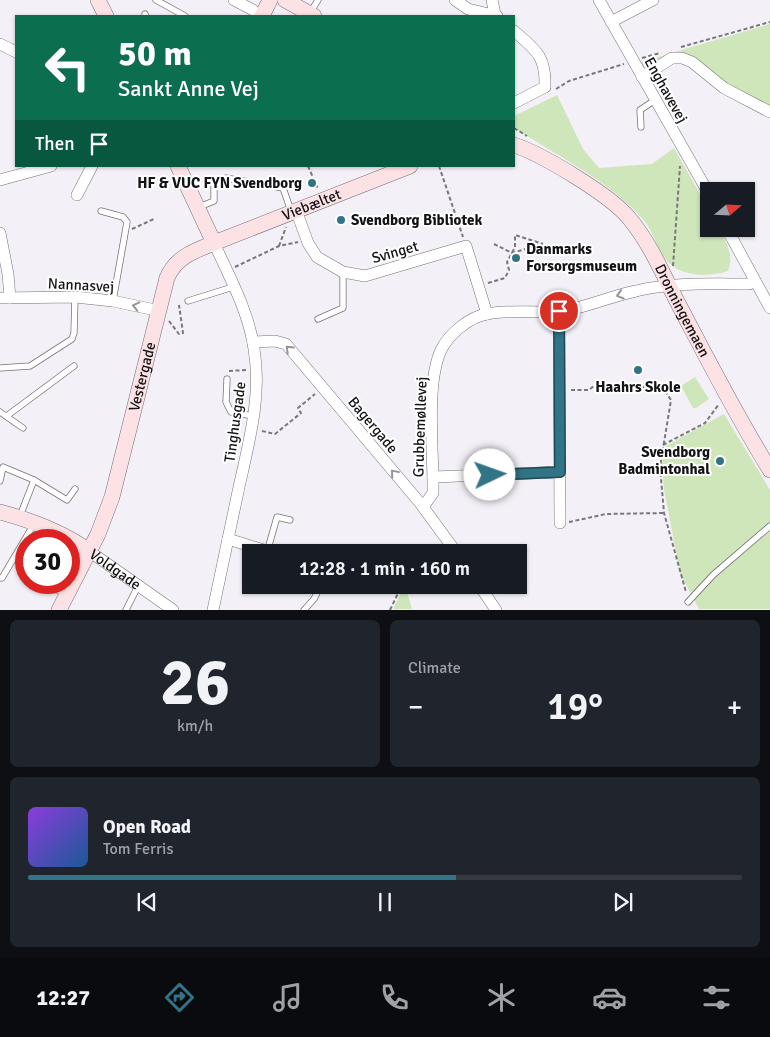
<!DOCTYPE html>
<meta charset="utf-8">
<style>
body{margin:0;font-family:Signika,sans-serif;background:#20242c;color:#f1f3f6;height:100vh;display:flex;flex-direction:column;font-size:19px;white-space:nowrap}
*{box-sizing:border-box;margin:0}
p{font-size:16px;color:#9ea1a6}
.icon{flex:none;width:28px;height:28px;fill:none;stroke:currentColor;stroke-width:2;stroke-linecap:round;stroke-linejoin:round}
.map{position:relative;height:610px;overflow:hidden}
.details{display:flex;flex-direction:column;gap:10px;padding:10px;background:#0d0f14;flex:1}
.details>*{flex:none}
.banner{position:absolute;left:15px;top:15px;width:500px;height:152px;border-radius:0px;box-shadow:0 1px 4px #0004;background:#0b6e4f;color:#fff;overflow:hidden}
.needle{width:32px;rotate:71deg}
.tools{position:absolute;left:700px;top:182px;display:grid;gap:10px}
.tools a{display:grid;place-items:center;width:55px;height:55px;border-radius:0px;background:#171b24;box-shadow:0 1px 4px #0004;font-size:25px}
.speed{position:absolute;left:15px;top:529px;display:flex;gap:10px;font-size:25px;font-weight:700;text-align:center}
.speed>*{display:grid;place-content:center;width:65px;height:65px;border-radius:50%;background:#171b24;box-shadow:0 1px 4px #0004;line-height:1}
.speed .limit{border:8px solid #d22;background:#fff;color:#111}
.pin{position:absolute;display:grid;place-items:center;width:42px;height:42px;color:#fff;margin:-21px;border:2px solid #fff;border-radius:50%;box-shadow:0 1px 5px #0007}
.me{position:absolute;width:55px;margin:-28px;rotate:87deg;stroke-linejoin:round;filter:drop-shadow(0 0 4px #0008)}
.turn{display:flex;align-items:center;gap:18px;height:105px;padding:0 20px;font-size:22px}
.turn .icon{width:65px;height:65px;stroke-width:2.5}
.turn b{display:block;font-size:35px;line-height:42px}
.then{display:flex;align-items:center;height:48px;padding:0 20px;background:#0003;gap:10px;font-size:19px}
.big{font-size:38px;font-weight:600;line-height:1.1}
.details .card{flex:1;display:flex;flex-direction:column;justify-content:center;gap:8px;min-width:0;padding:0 18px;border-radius:8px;background:#20242c}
.details .dial{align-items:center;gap:0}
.dial b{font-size:65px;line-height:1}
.song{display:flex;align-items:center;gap:15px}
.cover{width:60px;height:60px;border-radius:8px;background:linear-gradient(135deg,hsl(270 70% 55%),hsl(210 70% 35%))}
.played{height:5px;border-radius:2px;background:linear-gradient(90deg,#317485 60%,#363941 60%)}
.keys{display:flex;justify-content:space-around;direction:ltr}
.heat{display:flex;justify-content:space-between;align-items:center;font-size:28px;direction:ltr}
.details .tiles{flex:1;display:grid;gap:10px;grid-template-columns:1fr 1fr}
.card:last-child{grid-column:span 2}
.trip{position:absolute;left:242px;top:544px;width:285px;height:50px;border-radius:0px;background:#171b24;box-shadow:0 1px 4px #0004;font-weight:600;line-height:50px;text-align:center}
.dock{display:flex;height:80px;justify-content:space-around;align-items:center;background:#090b0e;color:#9ea1a6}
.dock .icon{width:35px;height:35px}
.dock .active{color:#317485}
.dock b{font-size:22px;color:#f1f3f6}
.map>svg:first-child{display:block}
.green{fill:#cee6ba}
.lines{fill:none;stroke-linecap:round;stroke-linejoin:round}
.lane-casing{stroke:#757278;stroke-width:7}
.street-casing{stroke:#757278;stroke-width:12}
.secondary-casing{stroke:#757278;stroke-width:16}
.path{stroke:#79777b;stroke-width:2;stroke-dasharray:4 2.5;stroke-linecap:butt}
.lane{stroke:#fff;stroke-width:5.5}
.street{stroke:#fff;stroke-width:11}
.secondary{stroke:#fde2e5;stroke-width:15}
.oneway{stroke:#959596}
.route-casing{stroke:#204b56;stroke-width:12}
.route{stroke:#317485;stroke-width:9}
.poi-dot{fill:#317485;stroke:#fff;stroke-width:2}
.labels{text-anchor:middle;stroke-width:4;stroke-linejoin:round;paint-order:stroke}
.street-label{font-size:15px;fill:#141315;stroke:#fff}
.poi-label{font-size:15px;font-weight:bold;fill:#141315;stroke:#fff;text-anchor:end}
</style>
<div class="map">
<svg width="770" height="610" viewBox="0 0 770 610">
<rect width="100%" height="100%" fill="#f3f0f7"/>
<!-- green -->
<g class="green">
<path d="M770,24V110L753,103L689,57L648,69L643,67L641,62Z"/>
<path d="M557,95L583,149L599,168L652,164L674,148L709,210V229H719C727,243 734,255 728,271C710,277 685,277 670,264C657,253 654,230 642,218C606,179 558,156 514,128V116Z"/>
<path d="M695,377L709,399L696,408H693L681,386Z"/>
<path d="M724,414L770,490V609H699L680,573L664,489L662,463L666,446Z"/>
<path d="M405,585L412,609H393Z"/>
</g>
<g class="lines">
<defs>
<g id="lane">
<path d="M156,0L185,16"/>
<path d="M310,13L318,0"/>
<path d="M145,14L146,16"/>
<path d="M641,127L640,110L655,100"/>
<path d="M199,207L214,201V183L223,184L226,178L283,188L291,211"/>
<path d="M101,211L123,217L127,222L113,301"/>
<path d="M188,301L233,287"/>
<path d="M318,319L343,308V272"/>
<path d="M0,368L30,366L72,339L74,333L75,297"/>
<path d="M227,379L226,402L231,412L253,416"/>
<path d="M0,412L23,428"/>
<path d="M8,415L74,366"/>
<path d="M0,481L3,467L34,480L67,500L75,489"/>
<path d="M20,516L34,480"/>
<path d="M19,551L26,560"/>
<path d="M267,552L277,517L290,520"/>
<path d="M0,578H2L34,524"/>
<path d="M43,582L65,594"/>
<path d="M688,602L713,575L770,526"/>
<path d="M126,610L138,586"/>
<path d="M304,610L314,599L321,585"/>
</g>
<g id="street">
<path d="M234,0L253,10"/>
<path d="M455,0L468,9L497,16"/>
<path d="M492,0L495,14"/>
<path d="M599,0L709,194"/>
<path d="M611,22L653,0"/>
<path d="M514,31C536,50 546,56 545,87L514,103"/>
<path d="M0,44L16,52"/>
<path d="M642,77L672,58H682L692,62L724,88L770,112"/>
<path d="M0,180L51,166"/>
<path d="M77,195L92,166"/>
<path d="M296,210L308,243L317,257L343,272L365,276L466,246L487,314"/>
<path d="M727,229L770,308"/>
<path d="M0,233L8,274L10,298"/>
<path d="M0,298L75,297L113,301L160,311"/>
<path d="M559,311L560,523"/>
<path d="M253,342L275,341L286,344L420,503L456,552"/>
<path d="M433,477L560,472"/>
<path d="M423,507L433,493C434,454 425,385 441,350C449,334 469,317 487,314C512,309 538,314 563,311C588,307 611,296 636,291C673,282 711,284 749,284L754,281"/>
<path d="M228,539L270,552"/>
<path id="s1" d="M89,551L173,610"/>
<path d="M479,585L496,610"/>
<path d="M213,610C222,569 230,528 239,487C249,442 262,395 254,349C249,312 229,276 214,243"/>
</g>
<g id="secondary">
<path d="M98,0L106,16"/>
<path d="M285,0L314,16"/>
<path d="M262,16L270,0"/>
<path id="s2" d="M514,145C542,154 610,195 629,218C651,244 664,277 680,307C709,362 737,417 770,470"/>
<path d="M178,166L214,243"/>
<path d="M0,512C30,520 64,533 89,551"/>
<path id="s3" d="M59,610L98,534L112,497L167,278C176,257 194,251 214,243L410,166"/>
</g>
</defs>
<!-- lane casing -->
<use href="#lane" class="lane-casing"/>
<!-- street casing -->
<use href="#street" class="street-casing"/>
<!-- secondary casing -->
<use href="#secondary" class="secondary-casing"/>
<!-- path -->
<g class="path">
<path d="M681,47L770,22"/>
<path d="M642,58L660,53"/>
<path d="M556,89L569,81L624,64"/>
<path d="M514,128L527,136"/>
<path d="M308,166L318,189"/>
<path d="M439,166L463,237"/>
<path d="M132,229L154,219"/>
<path d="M494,244L512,253L543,244"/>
<path d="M279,246L286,227"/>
<path d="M673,266L680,166"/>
<path d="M235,267L279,246L298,242"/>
<path d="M488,283L505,278L509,270L507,262L515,247V235L543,244"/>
<path d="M169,321L179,334L183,333L179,305"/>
<path d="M229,371L246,370"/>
<path d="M571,390H589L595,385L663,388L671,400L660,467L664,513L686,592"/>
<path d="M262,431L275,434L301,413L298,408L315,394"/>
<path d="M663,445L705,423L719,404"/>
<path d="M569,522L606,514L664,513"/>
<path d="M390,610L402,585"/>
</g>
<!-- lane -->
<use href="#lane" class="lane"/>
<!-- street -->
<use href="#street" class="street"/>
<!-- secondary -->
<use href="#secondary" class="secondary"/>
</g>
<!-- one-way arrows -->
<defs><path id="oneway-chevron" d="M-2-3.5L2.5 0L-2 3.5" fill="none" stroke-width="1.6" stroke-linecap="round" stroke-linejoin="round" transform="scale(1.25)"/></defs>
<g class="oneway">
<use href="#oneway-chevron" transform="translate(620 295) rotate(163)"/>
<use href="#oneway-chevron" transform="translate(136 306) rotate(-167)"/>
<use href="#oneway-chevron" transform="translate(289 349) rotate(-136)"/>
<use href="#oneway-chevron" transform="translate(394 473) rotate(-130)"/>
</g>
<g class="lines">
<defs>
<path id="route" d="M490,475L560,472L559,311"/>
</defs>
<!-- route casing -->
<use href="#route" class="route-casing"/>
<!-- route -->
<use href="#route" class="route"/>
</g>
<!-- markers -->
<g class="poi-dot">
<circle cx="312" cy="183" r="5"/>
<circle cx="341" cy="220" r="5"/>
<circle cx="516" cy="258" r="5"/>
<circle cx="638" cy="370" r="5"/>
<circle cx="720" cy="461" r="5"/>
</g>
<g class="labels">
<!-- street labels -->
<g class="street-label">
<text transform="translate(666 90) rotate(61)" y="5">Enghavevej</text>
<text dy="5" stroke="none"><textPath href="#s3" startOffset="516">Viebæltet</textPath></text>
<text transform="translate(395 252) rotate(-16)" y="5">Svinget</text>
<text transform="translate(81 285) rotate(3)" y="5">Nannasvej</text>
<text dy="5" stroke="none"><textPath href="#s2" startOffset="244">Dronningemaen</textPath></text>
<text dy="5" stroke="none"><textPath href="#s3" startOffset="249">Vestergade</textPath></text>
<text transform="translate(235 422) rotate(-82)" y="5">Tinghusgade</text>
<text transform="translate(373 425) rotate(50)" y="5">Bagergade</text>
<text transform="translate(420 427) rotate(-88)" y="5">Grubbemøllevej</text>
<text dy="5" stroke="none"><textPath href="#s1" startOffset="32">Voldgade</textPath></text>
</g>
<!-- poi labels -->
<g class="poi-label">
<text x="302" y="188">HF &amp; VUC FYN Svendborg</text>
<text x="351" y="225" text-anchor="start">Svendborg Bibliotek</text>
<text x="526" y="254" text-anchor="start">Danmarks<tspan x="526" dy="17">Forsorgsmuseum</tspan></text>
<text x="638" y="392" text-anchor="middle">Haahrs Skole</text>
<text x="710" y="457">Svendborg<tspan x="710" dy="17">Badmintonhal</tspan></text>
</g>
</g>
</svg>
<div class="tools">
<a><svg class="needle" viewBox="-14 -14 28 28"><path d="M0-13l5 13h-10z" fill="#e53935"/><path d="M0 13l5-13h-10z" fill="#9ea1a6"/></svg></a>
</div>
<div class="speed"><div class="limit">30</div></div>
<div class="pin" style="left:559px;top:311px;background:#d93025"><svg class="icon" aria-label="arrive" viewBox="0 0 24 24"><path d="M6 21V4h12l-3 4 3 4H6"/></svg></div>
<svg class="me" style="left:490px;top:475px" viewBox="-20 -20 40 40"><circle r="19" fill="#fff"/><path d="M0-13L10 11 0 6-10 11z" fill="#317485"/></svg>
<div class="trip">12:28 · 1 min · 160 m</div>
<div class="banner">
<div class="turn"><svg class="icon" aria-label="left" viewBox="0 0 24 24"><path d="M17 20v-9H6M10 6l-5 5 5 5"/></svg><div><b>50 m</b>Sankt Anne Vej</div></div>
<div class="then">Then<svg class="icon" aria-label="arrive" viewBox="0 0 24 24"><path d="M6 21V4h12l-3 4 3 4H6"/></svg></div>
</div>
</div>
<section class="details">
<div class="tiles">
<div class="card dial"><b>26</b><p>km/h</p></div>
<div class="card"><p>Climate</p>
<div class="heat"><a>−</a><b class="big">19°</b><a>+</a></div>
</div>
<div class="card">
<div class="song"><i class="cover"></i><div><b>Open Road</b><p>Tom Ferris</p></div></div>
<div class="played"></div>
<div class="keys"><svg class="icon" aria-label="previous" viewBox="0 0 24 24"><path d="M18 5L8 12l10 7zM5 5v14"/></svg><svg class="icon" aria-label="pause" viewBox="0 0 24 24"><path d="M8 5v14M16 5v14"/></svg><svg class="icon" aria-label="next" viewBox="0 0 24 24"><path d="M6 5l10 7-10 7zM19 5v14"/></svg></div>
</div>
</div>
</section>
<nav class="dock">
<b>12:27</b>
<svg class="icon active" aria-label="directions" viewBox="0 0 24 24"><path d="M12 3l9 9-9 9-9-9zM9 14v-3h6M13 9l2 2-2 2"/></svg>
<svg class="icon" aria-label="music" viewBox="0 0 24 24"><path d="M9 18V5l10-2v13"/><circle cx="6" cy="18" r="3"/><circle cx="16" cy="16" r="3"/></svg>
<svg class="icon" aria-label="phone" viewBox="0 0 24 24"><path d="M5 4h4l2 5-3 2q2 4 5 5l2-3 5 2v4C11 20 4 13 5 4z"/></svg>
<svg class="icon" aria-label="climate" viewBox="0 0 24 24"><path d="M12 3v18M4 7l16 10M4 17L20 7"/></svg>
<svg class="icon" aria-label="car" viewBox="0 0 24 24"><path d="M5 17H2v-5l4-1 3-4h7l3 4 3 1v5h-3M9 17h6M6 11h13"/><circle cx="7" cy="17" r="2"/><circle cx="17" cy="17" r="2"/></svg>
<svg class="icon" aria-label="filters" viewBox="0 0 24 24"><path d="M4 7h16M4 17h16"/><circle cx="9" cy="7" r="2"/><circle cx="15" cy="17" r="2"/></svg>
</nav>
